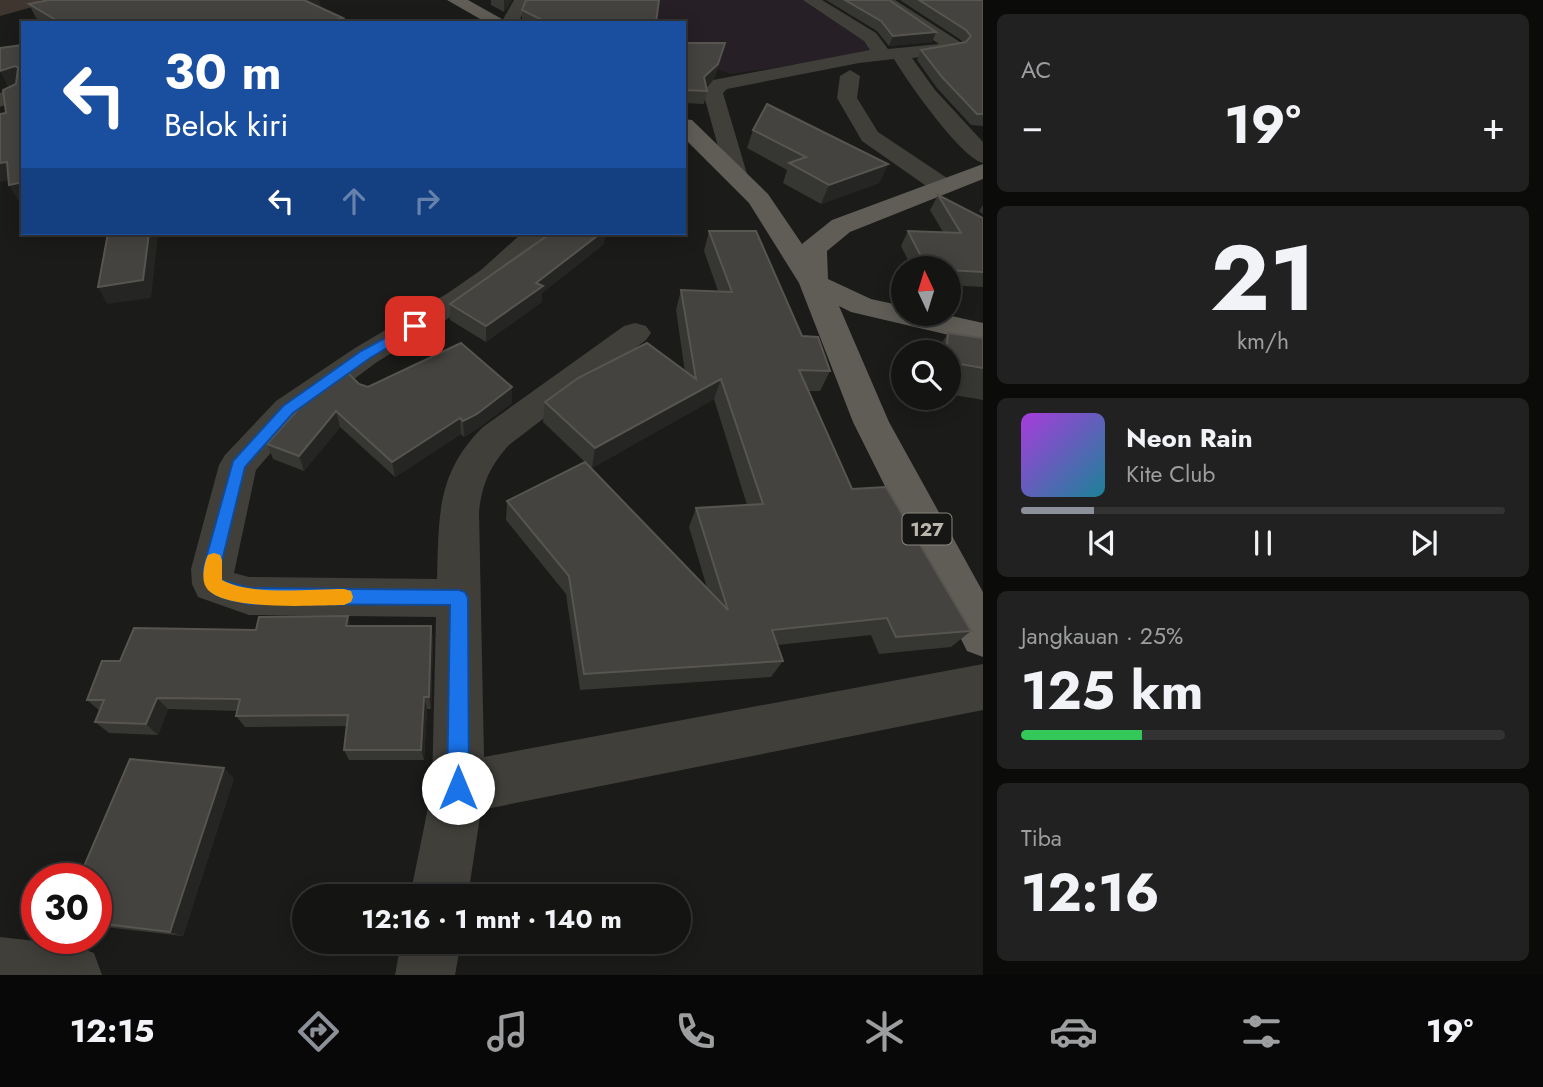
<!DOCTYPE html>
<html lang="id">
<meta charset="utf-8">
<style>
body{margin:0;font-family:Jost,sans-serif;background:#212121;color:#f1f3f6;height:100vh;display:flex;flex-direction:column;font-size:26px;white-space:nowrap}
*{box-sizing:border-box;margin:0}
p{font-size:23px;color:#9d9ea0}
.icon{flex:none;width:38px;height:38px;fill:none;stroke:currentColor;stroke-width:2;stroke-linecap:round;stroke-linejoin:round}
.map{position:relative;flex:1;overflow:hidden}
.drawer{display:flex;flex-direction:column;gap:14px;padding:14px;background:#0b0b0a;width:560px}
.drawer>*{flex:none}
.guide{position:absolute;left:21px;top:21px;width:665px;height:214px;border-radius:0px;box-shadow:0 4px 18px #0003,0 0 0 2px #333;background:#1a4fa0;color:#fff;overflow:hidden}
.needle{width:46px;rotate:356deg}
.buttons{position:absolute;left:891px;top:256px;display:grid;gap:14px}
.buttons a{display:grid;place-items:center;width:70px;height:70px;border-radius:50%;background:#141413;box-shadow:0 4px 18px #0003,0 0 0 2px #333;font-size:35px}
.speed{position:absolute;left:21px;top:863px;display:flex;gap:14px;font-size:35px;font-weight:700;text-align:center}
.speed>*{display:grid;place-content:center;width:91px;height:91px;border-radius:50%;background:#141413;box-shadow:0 4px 18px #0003,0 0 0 2px #333;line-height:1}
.speed .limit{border:10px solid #d22;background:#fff;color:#111}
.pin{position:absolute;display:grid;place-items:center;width:60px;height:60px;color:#fff;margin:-30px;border-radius:14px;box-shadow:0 4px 10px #0006}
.me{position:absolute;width:77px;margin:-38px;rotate:0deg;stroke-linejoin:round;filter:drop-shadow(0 0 5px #0008)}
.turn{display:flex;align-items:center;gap:24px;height:147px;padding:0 28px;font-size:32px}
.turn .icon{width:91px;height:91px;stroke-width:2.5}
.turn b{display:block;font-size:49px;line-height:60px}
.lanes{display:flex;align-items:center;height:66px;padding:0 28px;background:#0003;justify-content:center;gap:35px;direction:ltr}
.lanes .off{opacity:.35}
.big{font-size:52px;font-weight:700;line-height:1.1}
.drawer .card{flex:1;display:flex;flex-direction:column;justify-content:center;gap:10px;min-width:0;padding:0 24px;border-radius:10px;background:#212121}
.drawer .dial{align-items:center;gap:0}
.dial b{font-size:91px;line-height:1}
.song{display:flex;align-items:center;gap:21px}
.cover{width:84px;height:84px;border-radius:10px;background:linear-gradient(135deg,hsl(280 70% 55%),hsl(190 70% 35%))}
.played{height:7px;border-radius:4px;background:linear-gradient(90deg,#8c9099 15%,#333 15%)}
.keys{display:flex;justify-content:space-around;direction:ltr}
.heat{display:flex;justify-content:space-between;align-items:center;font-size:38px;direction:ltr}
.charge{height:10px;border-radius:5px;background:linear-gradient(90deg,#34c759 25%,#333 0)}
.trip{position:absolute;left:292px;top:884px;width:399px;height:70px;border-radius:35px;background:#141413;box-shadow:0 4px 18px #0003,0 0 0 2px #333;font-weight:700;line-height:70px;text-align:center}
.menu{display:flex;height:112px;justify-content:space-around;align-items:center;background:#080808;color:#9d9ea0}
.menu .icon{width:49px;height:49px}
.menu .on{color:#8c9099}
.menu b{font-size:32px;color:#f1f3f6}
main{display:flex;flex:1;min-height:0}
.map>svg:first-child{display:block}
.green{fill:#261f25}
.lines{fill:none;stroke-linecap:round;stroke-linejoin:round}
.river{fill:#3f362f;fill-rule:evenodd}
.minor{fill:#403f3a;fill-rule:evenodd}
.major{fill:#5f5d56;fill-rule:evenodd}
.wall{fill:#363632;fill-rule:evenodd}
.shaded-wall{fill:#252523}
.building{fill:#44433f;stroke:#575550;stroke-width:2}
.route{fill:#1a73e8;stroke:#114b97;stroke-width:2}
.slow{fill:#f59e0b}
.labels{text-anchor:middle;stroke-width:7;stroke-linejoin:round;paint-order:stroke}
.shield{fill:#161614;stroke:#89867e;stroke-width:2}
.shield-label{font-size:19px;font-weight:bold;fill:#bab6ac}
</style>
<main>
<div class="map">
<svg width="983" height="975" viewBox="0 0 983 975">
<rect width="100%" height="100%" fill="#1b1b19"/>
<!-- green -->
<path class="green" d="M530,0H804L862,38L872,50L820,61L731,74L684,59V23H549Z"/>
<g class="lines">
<!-- river -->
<path class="river" d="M0,0H40L36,6L0,16Z"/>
<!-- minor -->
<g class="minor">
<path d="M514,0H530L518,23H501Z"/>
<path d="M803,0H822L876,33L888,49L939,44L876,0H895L960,42L963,46L960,50L947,54L912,58L935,90L983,142V163C961,158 907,81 894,59L859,63L727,89L723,93L747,174L743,179L735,181L727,179L703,92L713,80L870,50L864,41Z"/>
<path d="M850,70L860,76L857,98L878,132L950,180L953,185L950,190L941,192L932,190L862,141L837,98L840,76Z"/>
<path d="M23,83V97L0,107V93Z"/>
<path d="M522,233H551L501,282L470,305L377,362L300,419L256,470L234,573L249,577L437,579C439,517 436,473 483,427L624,326L635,323L646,326L651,333L646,340L509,445C490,466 482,484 479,512L484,757L983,664V710L481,810L468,896H410L432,788L436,617L249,615L198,597L192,584L191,569L219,465L225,455L276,401L355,348L448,293L481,270Z"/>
<path d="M0,937L72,945L94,953L102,975H0Z"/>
<path d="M401,942H461L455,975H395Z"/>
</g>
<!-- major -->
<g class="major">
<path d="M447,0H468L509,23H487Z"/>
<path d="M684,119L692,120L768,194L802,244L832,220L983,164V179L850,232L827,251L828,279L871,299L903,306V313H938L983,323V343L851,312L839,306L889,422L983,592V657L967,651L853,422L799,283L749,203L684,138Z"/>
</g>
</g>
<!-- wall -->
<g class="wall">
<path d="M48,0H319L320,7L343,23H44L36,18L29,4Z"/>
<path d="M491,0H512L504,12L491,5Z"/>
<path d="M826,0H889L936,32L932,42L889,46L877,31Z"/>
<path d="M900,0H983V126L971,125L937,88L917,60L921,50L963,42L961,40Z"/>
<path d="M522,10L656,23H524L522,21Z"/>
<path d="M684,43H725L715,77L706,86L707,91L704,104L684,103Z"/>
<path d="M753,130L888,164L879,183L821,204L783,183L787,170L747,148Z"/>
<path d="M938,195L983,218V287L948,285V268H912L901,246L908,231L943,232L930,210Z"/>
<path d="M983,205V214L979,211Z"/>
<path d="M709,231L802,336L830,371L820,391H808L852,489L971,631L951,647L879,654L871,635L777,645L783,661L771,677L580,690L566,594L506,520L507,501L585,462L543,422L545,402L685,372L676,310L681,290L718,291L704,251ZM714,399L747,505L696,508L689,527L707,588L592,468Z"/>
<path d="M604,244L542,293V302L486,342L450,320V304Z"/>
<path d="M948,333L983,338V400L948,394V352H936Z"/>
<path d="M359,384L368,387H512V403L477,429L464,437L461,434L395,477L340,427L304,471L273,459L267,444Z"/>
<path d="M351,626H431L433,639L431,709H427L424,760H349L344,750L347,726L245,727L236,716L237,711L168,709L158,735L109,733L95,722L100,711L87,700L120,661L256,630Z"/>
<path d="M234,778L183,936L96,926V878Z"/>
</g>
<!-- shaded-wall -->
<g class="shaded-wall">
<path d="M303,0H319L321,9Z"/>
<path d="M504,0H512L504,12Z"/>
<path d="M343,18V23H324Z"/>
<path d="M936,32L932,42L889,46L893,36Z"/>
<path d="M725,43L715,77L701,90L704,77Z"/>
<path d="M15,66L22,81L8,87L0,71Z"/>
<path d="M7,162L16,179L0,182V163Z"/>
<path d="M888,164L879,183L821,204L829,185Z"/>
<path d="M23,182V201L19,202L9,185Z"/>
<path d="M149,233H165L158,236L151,298L107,304L98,287Z"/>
<path d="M601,233H606L604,244L542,293V302L486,342V326L536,283Z"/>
<path d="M721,379L714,399L592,468L595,448Z"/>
<path d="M512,387V403L477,429L464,437L463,421Z"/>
<path d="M336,411L340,427L304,471L299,456Z"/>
<path d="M460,418L461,434L395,477L392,462Z"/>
<path d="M348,616L352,629L346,626Z"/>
<path d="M431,626L433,639L431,709L429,697Z"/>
<path d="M424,697L427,709L424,760L421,750Z"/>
<path d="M157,698L168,709L158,735L146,724Z"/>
<path d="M224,768L234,778L183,936L170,932Z"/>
</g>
<!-- building -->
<g class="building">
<path d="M48,0H304L343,18L324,23H61L29,4Z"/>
<path d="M526,0H659L656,23H548L522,10Z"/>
<path d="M845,0H889L936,32L893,36L881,21Z"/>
<path d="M919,0H983V114H977L942,77L921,50L966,42L971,36L966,30Z"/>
<path d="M684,43H725L718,64L704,77L707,91L684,90Z"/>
<path d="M23,45V182L9,185L7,162L0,163V114L6,113L3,90L16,84L18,68L15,66L0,71V48Z"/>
<path d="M767,104L888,164L829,185L789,163L806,157L753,130Z"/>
<path d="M938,195L983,218V272L948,270V268H927L908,231L961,233Z"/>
<path d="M709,231H756L802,336L818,337L830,371L799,370L852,489L886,487L971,631L896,637L887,618L772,630L783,661L584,674L569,576L507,501L585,462L728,610L696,508L763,504L721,379L595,448L545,402L578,378L647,343L696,379L681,290L732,292Z"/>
<path d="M108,233H149L143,280L98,287Z"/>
<path d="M551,233H601L536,283L543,286L486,326L450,304Z"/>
<path d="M948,333L983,338V368L948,362V352H946Z"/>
<path d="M461,343L512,387L477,414L463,421L460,418L392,462L336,411L299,456L267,444L310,396L345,370L359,384L368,387Z"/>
<path d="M348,616L346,626H431L429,697H424L421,750H344L348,715L236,716L240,699L157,698L146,724L95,722L104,700H87L102,661H120L134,628L256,630L259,617Z"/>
<path d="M130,759L224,768L170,932L96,923V878H79Z"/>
</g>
<!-- route -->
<path class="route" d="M415,322L421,326L419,329L370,358L293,413L245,467L220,569L221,580L249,588L459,590L465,592L468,598L469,788L466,796L458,799L451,796L447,788L450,605L249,604C223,598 205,599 203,569L233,461L283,406L361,351Z"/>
<!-- slow -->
<path class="slow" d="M214,553L220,555L222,560V580C251,596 310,589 344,589L351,591L353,597L351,602L344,605C317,605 220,612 206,587C201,580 204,562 208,555Z"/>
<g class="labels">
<!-- shield labels -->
<rect class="shield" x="902.5" y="513.5" width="49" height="31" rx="5"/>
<g class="shield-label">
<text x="927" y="536">127</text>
</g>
</g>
</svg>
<div class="buttons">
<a><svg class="needle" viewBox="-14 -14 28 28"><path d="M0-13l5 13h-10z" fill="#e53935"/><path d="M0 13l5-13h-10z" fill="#9d9ea0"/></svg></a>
<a><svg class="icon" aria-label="search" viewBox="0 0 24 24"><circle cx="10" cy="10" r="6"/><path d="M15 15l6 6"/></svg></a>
</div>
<div class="speed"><div class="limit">30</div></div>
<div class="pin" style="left:415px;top:326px;background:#d93025"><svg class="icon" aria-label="arrive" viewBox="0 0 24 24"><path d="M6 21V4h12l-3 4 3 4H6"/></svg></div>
<svg class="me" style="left:458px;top:788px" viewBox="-20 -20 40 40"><circle r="19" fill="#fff"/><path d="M0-13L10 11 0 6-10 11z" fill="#1a73e8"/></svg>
<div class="trip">12:16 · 1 mnt · 140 m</div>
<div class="guide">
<div class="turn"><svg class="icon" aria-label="left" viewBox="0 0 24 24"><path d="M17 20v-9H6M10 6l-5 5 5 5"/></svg><div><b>30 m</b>Belok kiri</div></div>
<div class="lanes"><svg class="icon" aria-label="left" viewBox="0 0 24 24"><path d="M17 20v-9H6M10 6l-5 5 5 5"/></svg><svg class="icon off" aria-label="ahead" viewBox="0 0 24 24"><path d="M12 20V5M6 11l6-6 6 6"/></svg><svg class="icon off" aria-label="right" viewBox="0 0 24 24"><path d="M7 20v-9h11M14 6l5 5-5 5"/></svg></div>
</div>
</div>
<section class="drawer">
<div class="card"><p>AC</p>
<div class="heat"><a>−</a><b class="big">19°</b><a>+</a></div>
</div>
<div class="card dial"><b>21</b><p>km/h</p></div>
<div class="card">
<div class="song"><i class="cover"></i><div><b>Neon Rain</b><p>Kite Club</p></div></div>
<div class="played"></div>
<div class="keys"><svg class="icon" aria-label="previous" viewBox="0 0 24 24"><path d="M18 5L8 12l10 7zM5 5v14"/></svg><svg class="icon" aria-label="pause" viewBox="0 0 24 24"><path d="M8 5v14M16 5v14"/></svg><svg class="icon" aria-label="next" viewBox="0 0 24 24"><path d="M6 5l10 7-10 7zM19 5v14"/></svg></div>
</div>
<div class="card"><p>Jangkauan · 25%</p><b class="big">125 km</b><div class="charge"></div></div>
<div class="card"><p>Tiba</p><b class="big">12:16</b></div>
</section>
</main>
<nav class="menu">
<b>12:15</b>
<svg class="icon on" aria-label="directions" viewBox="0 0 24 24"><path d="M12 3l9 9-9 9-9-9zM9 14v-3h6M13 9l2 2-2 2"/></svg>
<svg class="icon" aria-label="music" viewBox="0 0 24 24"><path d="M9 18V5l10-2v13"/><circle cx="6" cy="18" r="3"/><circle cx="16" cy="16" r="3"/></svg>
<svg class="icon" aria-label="phone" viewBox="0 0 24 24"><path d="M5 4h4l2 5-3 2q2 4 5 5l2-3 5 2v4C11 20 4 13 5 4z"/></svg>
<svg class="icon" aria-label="climate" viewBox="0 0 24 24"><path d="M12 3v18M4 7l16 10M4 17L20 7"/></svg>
<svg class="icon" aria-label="car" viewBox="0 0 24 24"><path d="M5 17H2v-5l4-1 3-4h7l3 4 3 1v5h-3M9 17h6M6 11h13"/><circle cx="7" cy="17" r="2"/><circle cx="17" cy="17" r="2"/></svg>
<svg class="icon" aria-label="filters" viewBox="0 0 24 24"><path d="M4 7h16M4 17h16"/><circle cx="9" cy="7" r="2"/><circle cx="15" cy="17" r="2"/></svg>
<b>19°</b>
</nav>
